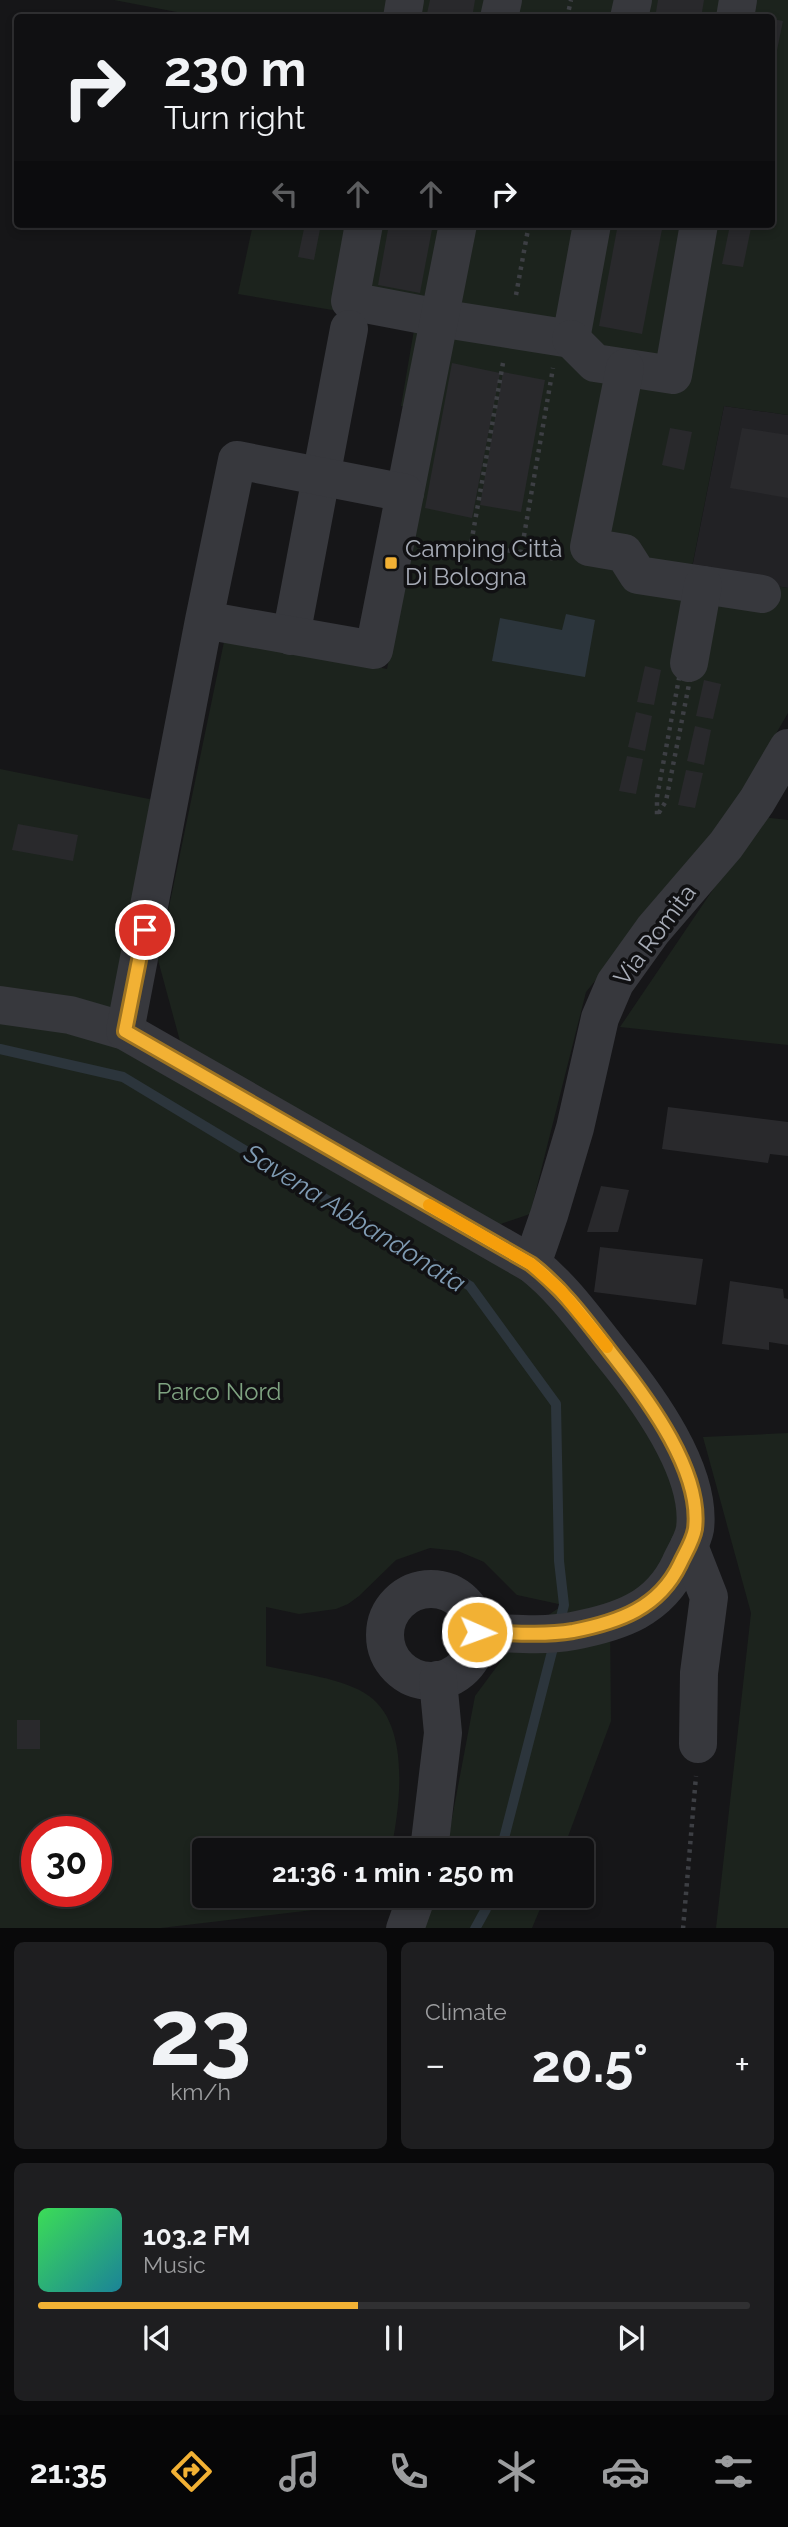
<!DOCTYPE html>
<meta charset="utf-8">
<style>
body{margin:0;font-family:Raleway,sans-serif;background:#1e1e20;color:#f1f3f6;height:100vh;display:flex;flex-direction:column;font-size:26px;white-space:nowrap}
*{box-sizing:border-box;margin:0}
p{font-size:23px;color:#9c9d9f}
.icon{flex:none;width:38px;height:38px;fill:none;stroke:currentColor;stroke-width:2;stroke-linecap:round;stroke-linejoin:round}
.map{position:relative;height:1928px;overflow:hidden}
.sheet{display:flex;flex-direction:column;gap:14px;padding:14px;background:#09090a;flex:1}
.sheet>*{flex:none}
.hud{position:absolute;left:14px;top:14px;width:761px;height:214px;border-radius:7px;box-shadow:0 4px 10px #0003,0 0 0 2px #303032;background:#101012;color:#f1f3f6;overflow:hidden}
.speed{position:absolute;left:21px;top:1816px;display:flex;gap:14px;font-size:35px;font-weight:700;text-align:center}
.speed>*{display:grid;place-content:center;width:91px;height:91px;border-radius:50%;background:#101012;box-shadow:0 4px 10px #0003,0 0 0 2px #303032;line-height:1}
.speed .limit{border:10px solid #d22;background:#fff;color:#111}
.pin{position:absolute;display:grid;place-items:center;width:60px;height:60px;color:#fff;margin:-30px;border:4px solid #fff;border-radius:50%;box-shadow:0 2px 7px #0007}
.me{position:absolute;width:77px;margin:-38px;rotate:92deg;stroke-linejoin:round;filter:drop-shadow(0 0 5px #0008)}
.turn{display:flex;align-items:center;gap:24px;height:147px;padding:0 35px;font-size:32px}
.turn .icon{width:91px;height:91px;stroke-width:2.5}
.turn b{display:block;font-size:49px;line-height:60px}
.lanes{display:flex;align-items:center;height:66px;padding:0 35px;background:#0003;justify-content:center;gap:35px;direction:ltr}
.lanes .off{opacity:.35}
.big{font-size:52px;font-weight:700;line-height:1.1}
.sheet .widget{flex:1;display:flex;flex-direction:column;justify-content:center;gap:10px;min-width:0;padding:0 24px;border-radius:10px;background:#1e1e20}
.sheet .dial{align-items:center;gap:0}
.dial b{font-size:91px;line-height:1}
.song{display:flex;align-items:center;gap:21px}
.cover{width:84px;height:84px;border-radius:10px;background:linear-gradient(135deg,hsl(130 70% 55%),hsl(190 70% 35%))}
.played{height:7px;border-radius:4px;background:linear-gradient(90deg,#f2b134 45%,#303032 45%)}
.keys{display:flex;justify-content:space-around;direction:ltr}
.heat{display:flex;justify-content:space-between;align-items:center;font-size:38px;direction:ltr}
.sheet .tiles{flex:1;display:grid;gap:14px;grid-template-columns:1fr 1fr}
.widget:last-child{grid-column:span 2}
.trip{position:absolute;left:192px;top:1838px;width:402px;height:70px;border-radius:7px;background:#101012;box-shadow:0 4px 10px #0003,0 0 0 2px #303032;font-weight:700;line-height:70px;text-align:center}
.tab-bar{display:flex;height:112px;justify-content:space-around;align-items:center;background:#060607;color:#9c9d9f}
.tab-bar .icon{width:49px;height:49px}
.tab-bar .on{color:#f2b134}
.tab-bar b{font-size:32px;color:#f1f3f6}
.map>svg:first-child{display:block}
.built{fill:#222225}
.green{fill:#1c231d;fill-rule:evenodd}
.water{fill:#2c353c}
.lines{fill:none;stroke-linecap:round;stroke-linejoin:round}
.stream{stroke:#2c353c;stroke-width:10}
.building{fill:#29292c}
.path{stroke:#3d3f44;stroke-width:4.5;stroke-dasharray:3.5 5;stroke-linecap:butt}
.minor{stroke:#37383d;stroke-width:38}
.route-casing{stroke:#9d7322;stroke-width:18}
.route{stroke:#f2b134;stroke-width:12}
.slow{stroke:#f59e0b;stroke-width:12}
.poi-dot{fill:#f2b134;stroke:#111113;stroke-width:2.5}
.labels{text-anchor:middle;stroke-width:7;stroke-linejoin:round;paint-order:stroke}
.poi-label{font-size:24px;fill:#a8adb8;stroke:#111113;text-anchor:start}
.street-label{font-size:24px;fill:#a8adb8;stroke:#111113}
.park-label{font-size:24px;fill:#7fa381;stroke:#111113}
.water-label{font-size:26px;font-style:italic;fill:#7f9bb3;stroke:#111113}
</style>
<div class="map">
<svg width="788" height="1929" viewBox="0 0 788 1929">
<rect width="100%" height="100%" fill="#161618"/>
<!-- built -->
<path class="built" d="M724,406L788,415V588L691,573Z"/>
<!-- green -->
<g class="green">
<path d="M114,0H788V415L724,406L691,572L788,588V713L727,818L586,992L530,1214L495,1226L183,1052L158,960L225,637L387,669L440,411L401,406L415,324L238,294L253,224H772V18H208Z"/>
<path d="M0,769L169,803L126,1032L532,1264L619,1363L695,1530L610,1621L611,1721L563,1850H446L475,1696L521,1634L563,1605L517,1595L484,1562L458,1551L430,1548L396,1560L359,1596L348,1604L336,1609L299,1614L266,1607V1666C296,1673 345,1678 369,1696C411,1726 400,1807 391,1850H205V1895H366L349,1904L330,1908L161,1928H0ZM37,1832H96V1892H37Z"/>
<path d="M762,817L788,820V1045L620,1027Z"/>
<path d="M788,1433V1928H716L751,1613L703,1437Z"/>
<path d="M427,1895H546L532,1928L410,1929Z"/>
</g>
<!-- water -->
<path class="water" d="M566,614L595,620L585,677L492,661L500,618L562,630Z"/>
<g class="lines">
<!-- stream -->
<g class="stream">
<path d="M0,1049L123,1077L470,1286L556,1404L559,1561L564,1605L559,1625"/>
<path d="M501,1850L555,1640"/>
<path d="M475,1929L486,1909L490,1895"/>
</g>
</g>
<!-- building -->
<g class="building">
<path d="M430,0H475L472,18H426Z"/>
<path d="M658,0H704L701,18H655Z"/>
<path d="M342,13L361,16L360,18H341Z"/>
<path d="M772,19L783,21L775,60L772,59Z"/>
<path d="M305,224H321L314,260L298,257Z"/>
<path d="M389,224H433L420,293L378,285Z"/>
<path d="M618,224H663L642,334L599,326Z"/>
<path d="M730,225L751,228L743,267L722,264Z"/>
<path d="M452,363L500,373L472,518L425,508Z"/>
<path d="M503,372L545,380L521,512L480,505Z"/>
<path d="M670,428L692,432L684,470L662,465Z"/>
<path d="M742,428L788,435V498L730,488Z"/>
<path d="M645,666L661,670L654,705L637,702Z"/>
<path d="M704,680L721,684L713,719L696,716Z"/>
<path d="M636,712L652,716L645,751L628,747Z"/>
<path d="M695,726L711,730L704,765L687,761Z"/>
<path d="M627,756L643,759L636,794L619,791Z"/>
<path d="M686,770L703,773L695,808L678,805Z"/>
<path d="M18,824L78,835L73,861L12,850Z"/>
<path d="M668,1107L788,1122V1156L770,1154L768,1163L662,1149Z"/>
<path d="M601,1186L629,1190L618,1232H587Z"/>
<path d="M600,1247L703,1259L696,1305L594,1292Z"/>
<path d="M730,1281L783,1289L784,1298L788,1299V1345L769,1342V1350L722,1344Z"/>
<rect x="17" y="1720" width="23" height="29"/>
</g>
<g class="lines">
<!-- path -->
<g class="path">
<path d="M567,18L571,0"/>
<path d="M516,295L529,224"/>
<path d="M503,363L471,544L557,559"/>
<path d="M521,553L553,368"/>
<path d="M682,662L693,664L666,801L657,816V797Z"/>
<path d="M683,1929L696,1776"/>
</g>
<!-- minor -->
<g class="minor">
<path d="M402,18L405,0"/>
<path d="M499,18L503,0"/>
<path d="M629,18L633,0"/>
<path d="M735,18L738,0"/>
<path d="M364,224L350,301L439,318L571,339L592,224"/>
<path d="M571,339L595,363L673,375L699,224"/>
<path d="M625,368L589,547L624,553L638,575L762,594"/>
<path d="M405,493L458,224"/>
<path d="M291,636L349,329"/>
<path d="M689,663L703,585"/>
<path d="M0,1005L70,1015L125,1031L532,1264C564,1289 587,1323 613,1355C647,1397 702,1471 695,1529C693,1541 685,1553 680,1564C659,1609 620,1622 573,1631C542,1637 508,1633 477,1632"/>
<path d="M125,1031L204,620L237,460L405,493L374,650L204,620"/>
<path d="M532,1264L549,1215L575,1128L600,1018L615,983L653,930L726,845L757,801L788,748"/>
<path d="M689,1546L709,1597L699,1673L698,1744"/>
<circle cx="431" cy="1635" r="46"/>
<path d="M429,1850L443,1733L438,1680"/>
<path d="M405,1929L417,1895"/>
</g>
</g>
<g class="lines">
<defs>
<path id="route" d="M145,930L125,1031L531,1264C565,1290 590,1326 616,1359C649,1401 702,1472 695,1529C693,1541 685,1553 680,1564C659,1608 619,1622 573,1631C542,1636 508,1633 477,1632"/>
</defs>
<!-- route casing -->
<use href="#route" class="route-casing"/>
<!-- route -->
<use href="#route" class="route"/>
<!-- slow -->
<path class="slow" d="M429,1205L531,1264L561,1291L607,1347"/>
</g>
<!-- markers -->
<rect class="poi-dot" x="384" y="556" width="14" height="14" rx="3.5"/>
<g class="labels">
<!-- poi labels -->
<g class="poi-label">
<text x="405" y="557">Camping Città<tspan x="405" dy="28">Di Bologna</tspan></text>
</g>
<!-- street labels -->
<g class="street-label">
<text transform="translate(655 935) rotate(-53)" y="8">Via Romita</text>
</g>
<!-- park labels -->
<g class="park-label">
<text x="219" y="1400">Parco Nord</text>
</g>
<!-- water labels -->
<g class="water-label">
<text transform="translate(355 1218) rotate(32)" y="9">Savena Abbandonata</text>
</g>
</g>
</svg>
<div class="speed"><div class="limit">30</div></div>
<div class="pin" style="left:145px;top:930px;background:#d93025"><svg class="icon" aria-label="arrive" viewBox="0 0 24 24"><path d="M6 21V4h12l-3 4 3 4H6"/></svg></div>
<svg class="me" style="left:477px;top:1632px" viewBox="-20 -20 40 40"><circle r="17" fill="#f2b134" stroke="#fff" stroke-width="3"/><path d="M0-11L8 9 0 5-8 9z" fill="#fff"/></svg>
<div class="trip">21:36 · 1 min · 250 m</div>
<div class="hud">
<div class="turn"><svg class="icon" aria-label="right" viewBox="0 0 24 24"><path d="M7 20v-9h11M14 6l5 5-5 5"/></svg><div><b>230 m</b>Turn right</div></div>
<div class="lanes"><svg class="icon off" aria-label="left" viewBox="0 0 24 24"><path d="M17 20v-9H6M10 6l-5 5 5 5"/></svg><svg class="icon off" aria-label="ahead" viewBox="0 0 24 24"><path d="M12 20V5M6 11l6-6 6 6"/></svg><svg class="icon off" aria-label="ahead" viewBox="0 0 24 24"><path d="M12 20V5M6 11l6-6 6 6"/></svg><svg class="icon" aria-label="right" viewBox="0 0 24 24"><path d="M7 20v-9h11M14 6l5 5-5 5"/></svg></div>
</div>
</div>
<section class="sheet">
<div class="tiles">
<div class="widget dial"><b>23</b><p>km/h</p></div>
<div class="widget"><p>Climate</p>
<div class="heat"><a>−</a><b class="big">20.5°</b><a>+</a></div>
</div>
<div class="widget">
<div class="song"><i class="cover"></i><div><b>103.2 FM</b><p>Music</p></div></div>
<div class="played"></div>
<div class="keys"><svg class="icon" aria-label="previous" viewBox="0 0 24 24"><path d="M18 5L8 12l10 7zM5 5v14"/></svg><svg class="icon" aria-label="pause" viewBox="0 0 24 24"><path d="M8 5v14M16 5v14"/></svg><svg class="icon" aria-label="next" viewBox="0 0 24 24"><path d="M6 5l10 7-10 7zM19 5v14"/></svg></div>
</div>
</div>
</section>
<nav class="tab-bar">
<b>21:35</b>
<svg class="icon on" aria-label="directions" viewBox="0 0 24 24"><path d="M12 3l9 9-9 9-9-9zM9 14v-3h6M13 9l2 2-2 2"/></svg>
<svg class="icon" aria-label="music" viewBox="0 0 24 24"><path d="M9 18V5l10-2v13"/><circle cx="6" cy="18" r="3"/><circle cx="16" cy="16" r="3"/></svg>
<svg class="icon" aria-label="phone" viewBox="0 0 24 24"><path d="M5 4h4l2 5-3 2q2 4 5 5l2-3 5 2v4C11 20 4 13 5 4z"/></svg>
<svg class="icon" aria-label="climate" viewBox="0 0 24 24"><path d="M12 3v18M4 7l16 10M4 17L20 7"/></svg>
<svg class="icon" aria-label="car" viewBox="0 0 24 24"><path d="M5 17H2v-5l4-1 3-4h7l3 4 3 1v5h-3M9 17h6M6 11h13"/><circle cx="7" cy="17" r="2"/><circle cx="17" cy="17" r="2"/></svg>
<svg class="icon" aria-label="filters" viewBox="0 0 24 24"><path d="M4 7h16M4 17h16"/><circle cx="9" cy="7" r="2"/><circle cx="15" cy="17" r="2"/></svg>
</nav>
